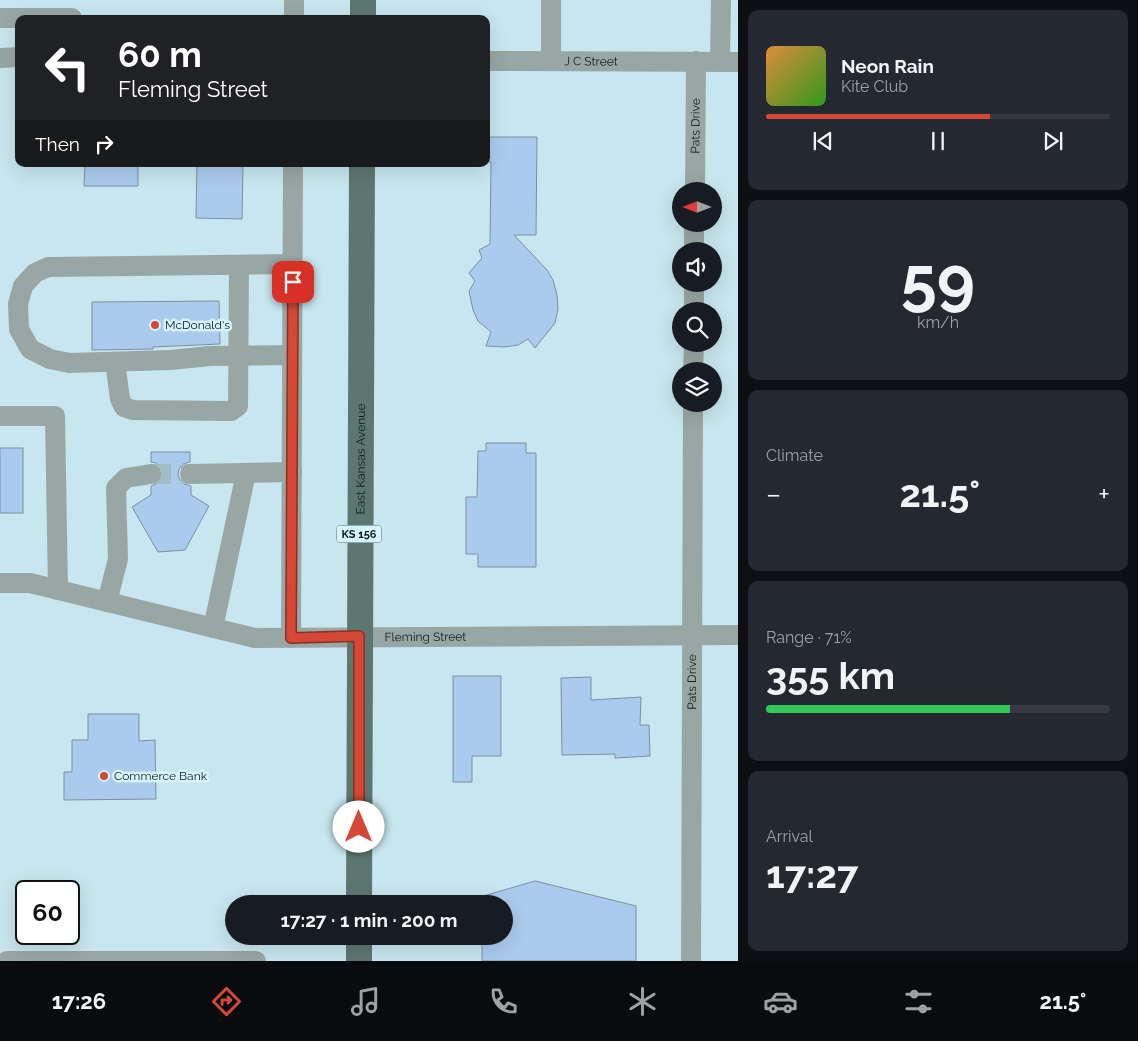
<!DOCTYPE html>
<meta charset="utf-8">
<style>
body{margin:0;font-family:Raleway,sans-serif;background:#242831;color:#f1f3f6;height:100vh;display:flex;flex-direction:column;font-size:19px;white-space:nowrap}
*{box-sizing:border-box;margin:0}
p{font-size:16px;color:#9ea1a6}
.icon{flex:none;width:28px;height:28px;fill:none;stroke:currentColor;stroke-width:2;stroke-linecap:round;stroke-linejoin:round}
.map{position:relative;flex:1;overflow:hidden}
.side{display:flex;flex-direction:column;gap:10px;padding:10px;background:#0d0f14;width:400px}
.side>*{flex:none}
.top-card{position:absolute;left:15px;top:15px;width:475px;height:152px;border-radius:10px;box-shadow:0 5px 20px #0002;background:#202124;color:#fff;overflow:hidden}
.needle{width:32px;rotate:270deg}
.fabs{position:absolute;left:672px;top:182px;display:grid;gap:10px}
.fabs a{display:grid;place-items:center;width:50px;height:50px;border-radius:50%;background:#171b24;box-shadow:0 5px 20px #0002;font-size:25px}
.speed{position:absolute;left:15px;top:880px;display:flex;gap:10px;font-size:25px;font-weight:700;text-align:center}
.speed>*{display:grid;place-content:center;width:65px;height:65px;border-radius:50%;background:#171b24;box-shadow:0 5px 20px #0002;line-height:1}
.speed .limit{border:2px solid #111;border-radius:8px;background:#fff;color:#111}
.pin{position:absolute;display:grid;place-items:center;width:42px;height:42px;color:#fff;margin:-21px;border-radius:10px;box-shadow:0 2px 8px #0006}
.me{position:absolute;width:55px;margin:-28px;rotate:0deg;stroke-linejoin:round;filter:drop-shadow(0 0 4px #0008)}
.turn{display:flex;align-items:center;gap:18px;height:105px;padding:0 20px;font-size:22px}
.turn .icon{width:65px;height:65px;stroke-width:2.5}
.turn b{display:block;font-size:35px;line-height:42px}
.then{display:flex;align-items:center;height:48px;padding:0 20px;background:#0003;gap:10px;font-size:19px}
.big{font-size:38px;font-weight:700;line-height:1.1}
.side .card{flex:1;display:flex;flex-direction:column;justify-content:center;gap:8px;min-width:0;padding:0 18px;border-radius:10px;background:#242831}
.side .dial{align-items:center;gap:0}
.dial b{font-size:65px;line-height:1}
.song{display:flex;align-items:center;gap:15px}
.cover{width:60px;height:60px;border-radius:8px;background:linear-gradient(135deg,hsl(30 70% 55%),hsl(110 70% 35%))}
.played{height:5px;border-radius:2px;background:linear-gradient(90deg,#d44835 65%,#363941 65%)}
.keys{display:flex;justify-content:space-around;direction:ltr}
.heat{display:flex;justify-content:space-between;align-items:center;font-size:28px;direction:ltr}
.charge{height:8px;border-radius:4px;background:linear-gradient(90deg,#34c759 71%,#363941 0)}
.trip{position:absolute;left:225px;top:895px;width:288px;height:50px;border-radius:25px;background:#171b24;box-shadow:0 5px 20px #0002;font-weight:700;line-height:50px;text-align:center}
.menu{display:flex;height:80px;justify-content:space-around;align-items:center;background:#090b0e;color:#9ea1a6}
.menu .icon{width:35px;height:35px}
.menu .active{color:#d44835}
.menu b{font-size:22px;color:#f1f3f6}
main{display:flex;flex:1;min-height:0}
.map>svg:first-child{display:block}
.building{fill:#abcbee;stroke:#7d8ea1}
.lines{fill:none;stroke-linecap:round;stroke-linejoin:round}
.minor-tunnel{stroke:#a3bdc5;stroke-width:20;stroke-dasharray:20 10;stroke-linecap:butt}
.minor{stroke:#99a7a4;stroke-width:20}
.major{stroke:#5e7672;stroke-width:26}
.route-casing{stroke:#8a2f22;stroke-width:12}
.route{stroke:#d44835;stroke-width:9}
.poi-dot{fill:#d44835;stroke:#d5f4fd;stroke-width:2}
.labels{text-anchor:middle;stroke-width:5;stroke-linejoin:round;paint-order:stroke}
.shield{fill:#d5f4fd;stroke:#4a5c61;stroke-width:1}
.shield-label{font-size:11px;font-weight:bold;fill:#0f1b1e}
.street-label{font-size:12px;fill:#0f1b1e;stroke:#d5f4fd}
.poi-label{font-size:12px;fill:#0f1b1e;stroke:#d5f4fd;text-anchor:start}
</style>
<main>
<div class="map">
<svg width="738" height="961" viewBox="0 0 738 961">
<rect width="100%" height="100%" fill="#c8e6ef"/>
<!-- building -->
<g class="building">
<path d="M486,137H537L536,235H514L547,270L553,280L557,295L558,309L555,323L535,348L528,339L518,345L505,347L486,346L491,332L478,321L473,310L469,291L475,281L469,273L482,258L479,250L490,244L491,162H486Z"/>
<path d="M85,164H138V186H84Z"/>
<path d="M197,164H243L242,219L196,218Z"/>
<path d="M219,301L220,344L153,347V349L92,350V302Z"/>
<path d="M486,443H526V453H536V567H478V554H466V497H477L478,451H486Z"/>
<rect x="0" y="448" width="23" height="65"/>
<path d="M151,452H190V462L183,464L179,469L178,475L180,480L184,484L191,486V495L209,506L185,550L158,552L132,507L151,495V486L158,483L162,478L163,472L160,467L156,463L151,462Z"/>
<path d="M453,676H501V756H472V782H453Z"/>
<path d="M591,677V700L641,697L640,725H649L650,756L615,758V754L562,755L561,678Z"/>
<path d="M88,714H139V741L155,740L156,799L64,800V772H72V740H88Z"/>
<path d="M535,881L636,906V961H482V936H504V904H474L473,899Z"/>
</g>
<g class="lines">
<!-- minor-tunnel -->
<path class="minor-tunnel" d="M151,474H190"/>
<!-- minor -->
<g class="minor">
<path d="M551,0V61"/>
<path d="M0,18H72"/>
<path d="M294,19V0"/>
<path d="M0,58L19,57"/>
<path id="s1" d="M486,61L738,62"/>
<path d="M720,62L721,0"/>
<path id="s2" d="M695,191L696,61"/>
<path d="M694,251V224"/>
<path d="M694,311V284"/>
<path d="M292,355L210,356L170,360L69,363L50,359L30,349L19,329L18,304L23,286L35,273L48,267L293,264"/>
<path d="M115,362L120,399L124,407L133,410L231,411L238,406L239,265"/>
<path d="M693,371L694,344"/>
<path d="M0,416H55L58,590"/>
<path d="M190,474L292,472"/>
<path id="s3" d="M0,583H30L255,638L738,635"/>
<path d="M107,602L118,559L116,488L126,478L151,474"/>
<path d="M213,628L246,473"/>
<path d="M291,638L293,164"/>
<path d="M7,961H256"/>
<path id="s4" d="M691,961L693,404"/>
</g>
<!-- major -->
<g class="major">
<path d="M363,19V0"/>
<path id="s5" d="M359,904L362,164"/>
<path d="M359,936V961"/>
</g>
</g>
<g class="lines">
<defs>
<path id="route" d="M293,282L291,638L359,636V827"/>
</defs>
<!-- route casing -->
<use href="#route" class="route-casing"/>
<!-- route -->
<use href="#route" class="route"/>
</g>
<!-- markers -->
<g class="poi-dot">
<circle cx="155" cy="325" r="5"/>
<circle cx="104" cy="776" r="5"/>
</g>
<g class="labels">
<!-- shield labels -->
<rect class="shield" x="336.5" y="525.5" width="45" height="17" rx="4"/>
<g class="shield-label">
<text x="359" y="538">KS 156</text>
</g>
<!-- street labels -->
<g class="street-label">
<text dy="4" stroke="none"><textPath href="#s1" startOffset="105">J C Street</textPath></text>
<text dy="4" stroke="none"><textPath href="#s2" startOffset="65">Pats Drive</textPath></text>
<text dy="4" stroke="none"><textPath href="#s5" startOffset="445">East Kansas Avenue</textPath></text>
<text dy="4" stroke="none"><textPath href="#s3" startOffset="432">Fleming Street</textPath></text>
<text dy="4" stroke="none"><textPath href="#s4" startOffset="279">Pats Drive</textPath></text>
</g>
<!-- poi labels -->
<g class="poi-label">
<text x="165" y="329">McDonald's</text>
<text x="114" y="780">Commerce Bank</text>
</g>
</g>
</svg>
<div class="fabs">
<a><svg class="needle" viewBox="-14 -14 28 28"><path d="M0-13l5 13h-10z" fill="#e53935"/><path d="M0 13l5-13h-10z" fill="#9ea1a6"/></svg></a>
<a><svg class="icon" aria-label="sound" viewBox="0 0 24 24"><path d="M4 9h4l5-4v14l-5-4H4zM17 9q2 3 0 6"/></svg></a>
<a><svg class="icon" aria-label="search" viewBox="0 0 24 24"><circle cx="10" cy="10" r="6"/><path d="M15 15l6 6"/></svg></a>
<a><svg class="icon" aria-label="layers" viewBox="0 0 24 24"><path d="M12 4l9 5-9 5-9-5zM3 14l9 5 9-5"/></svg></a>
</div>
<div class="speed"><div class="limit">60</div></div>
<div class="pin" style="left:293px;top:282px;background:#d93025"><svg class="icon" aria-label="arrive" viewBox="0 0 24 24"><path d="M6 21V4h12l-3 4 3 4H6"/></svg></div>
<svg class="me" style="left:359px;top:827px" viewBox="-20 -20 40 40"><circle r="19" fill="#fff"/><path d="M0-13L10 11 0 6-10 11z" fill="#d44835"/></svg>
<div class="trip">17:27 · 1 min · 200 m</div>
<div class="top-card">
<div class="turn"><svg class="icon" aria-label="left" viewBox="0 0 24 24"><path d="M17 20v-9H6M10 6l-5 5 5 5"/></svg><div><b>60 m</b>Fleming Street</div></div>
<div class="then">Then<svg class="icon" aria-label="right" viewBox="0 0 24 24"><path d="M7 20v-9h11M14 6l5 5-5 5"/></svg></div>
</div>
</div>
<section class="side">
<div class="card">
<div class="song"><i class="cover"></i><div><b>Neon Rain</b><p>Kite Club</p></div></div>
<div class="played"></div>
<div class="keys"><svg class="icon" aria-label="previous" viewBox="0 0 24 24"><path d="M18 5L8 12l10 7zM5 5v14"/></svg><svg class="icon" aria-label="pause" viewBox="0 0 24 24"><path d="M8 5v14M16 5v14"/></svg><svg class="icon" aria-label="next" viewBox="0 0 24 24"><path d="M6 5l10 7-10 7zM19 5v14"/></svg></div>
</div>
<div class="card dial"><b>59</b><p>km/h</p></div>
<div class="card"><p>Climate</p>
<div class="heat"><a>−</a><b class="big">21.5°</b><a>+</a></div>
</div>
<div class="card"><p>Range · 71%</p><b class="big">355 km</b><div class="charge"></div></div>
<div class="card"><p>Arrival</p><b class="big">17:27</b></div>
</section>
</main>
<nav class="menu">
<b>17:26</b>
<svg class="icon active" aria-label="directions" viewBox="0 0 24 24"><path d="M12 3l9 9-9 9-9-9zM9 14v-3h6M13 9l2 2-2 2"/></svg>
<svg class="icon" aria-label="music" viewBox="0 0 24 24"><path d="M9 18V5l10-2v13"/><circle cx="6" cy="18" r="3"/><circle cx="16" cy="16" r="3"/></svg>
<svg class="icon" aria-label="phone" viewBox="0 0 24 24"><path d="M5 4h4l2 5-3 2q2 4 5 5l2-3 5 2v4C11 20 4 13 5 4z"/></svg>
<svg class="icon" aria-label="climate" viewBox="0 0 24 24"><path d="M12 3v18M4 7l16 10M4 17L20 7"/></svg>
<svg class="icon" aria-label="car" viewBox="0 0 24 24"><path d="M5 17H2v-5l4-1 3-4h7l3 4 3 1v5h-3M9 17h6M6 11h13"/><circle cx="7" cy="17" r="2"/><circle cx="17" cy="17" r="2"/></svg>
<svg class="icon" aria-label="filters" viewBox="0 0 24 24"><path d="M4 7h16M4 17h16"/><circle cx="9" cy="7" r="2"/><circle cx="15" cy="17" r="2"/></svg>
<b>21.5°</b>
</nav>
